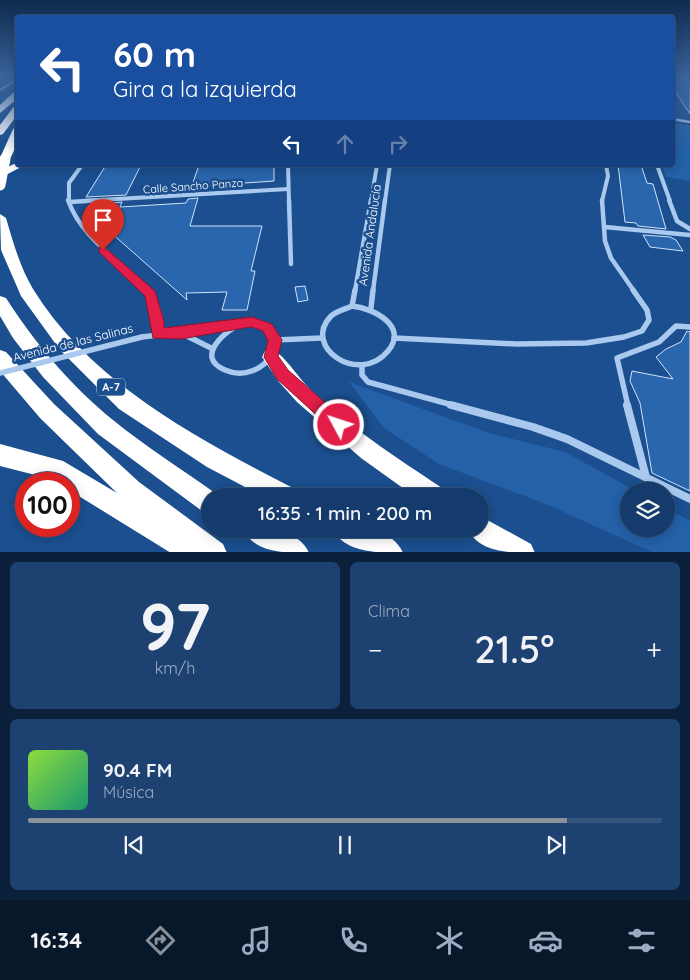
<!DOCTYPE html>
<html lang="es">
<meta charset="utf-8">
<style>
body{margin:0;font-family:Quicksand,sans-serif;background:#1d4271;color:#f1f3f6;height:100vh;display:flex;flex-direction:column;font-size:19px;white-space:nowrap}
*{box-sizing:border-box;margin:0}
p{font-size:16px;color:#9dadc1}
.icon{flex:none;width:28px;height:28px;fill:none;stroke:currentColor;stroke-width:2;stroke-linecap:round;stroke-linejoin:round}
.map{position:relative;height:552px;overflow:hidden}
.side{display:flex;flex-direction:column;gap:10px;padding:10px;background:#0b203b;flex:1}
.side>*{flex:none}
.top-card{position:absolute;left:15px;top:15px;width:660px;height:152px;border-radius:5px;box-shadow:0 2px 12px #0003,0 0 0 1px #33557e;background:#1a4fa0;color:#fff;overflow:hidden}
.controls{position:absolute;left:620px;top:482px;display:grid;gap:10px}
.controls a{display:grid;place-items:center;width:55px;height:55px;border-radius:50%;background:#143b6b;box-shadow:0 2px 12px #0003,0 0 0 1px #33557e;font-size:25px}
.speed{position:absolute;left:15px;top:472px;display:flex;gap:10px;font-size:25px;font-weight:700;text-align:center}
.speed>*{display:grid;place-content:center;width:65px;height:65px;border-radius:50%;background:#143b6b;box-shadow:0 2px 12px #0003,0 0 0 1px #33557e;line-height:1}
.speed .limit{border:8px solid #d22;background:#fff;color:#111}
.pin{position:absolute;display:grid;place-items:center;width:42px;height:42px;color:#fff;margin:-51px -21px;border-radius:50% 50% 50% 0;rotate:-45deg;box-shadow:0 0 5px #0007}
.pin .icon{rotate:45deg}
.me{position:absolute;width:55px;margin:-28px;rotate:310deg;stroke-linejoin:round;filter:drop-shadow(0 0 4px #0008)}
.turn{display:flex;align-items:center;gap:18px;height:105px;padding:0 15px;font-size:22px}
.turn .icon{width:65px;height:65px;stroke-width:2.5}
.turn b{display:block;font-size:35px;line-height:42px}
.lanes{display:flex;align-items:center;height:48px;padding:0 15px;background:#0003;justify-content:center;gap:25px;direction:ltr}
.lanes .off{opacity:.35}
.big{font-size:38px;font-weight:600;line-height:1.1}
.side .tile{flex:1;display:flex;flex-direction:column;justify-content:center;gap:8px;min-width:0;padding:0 18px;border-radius:8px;background:#1d4271}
.side .dial{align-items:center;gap:0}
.dial b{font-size:65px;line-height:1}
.song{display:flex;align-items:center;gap:15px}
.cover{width:60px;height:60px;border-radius:8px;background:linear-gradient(135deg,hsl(90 70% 55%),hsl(160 70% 35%))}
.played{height:5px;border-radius:2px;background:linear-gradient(90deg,#8c9099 85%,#33557e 85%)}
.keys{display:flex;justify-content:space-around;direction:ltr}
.heat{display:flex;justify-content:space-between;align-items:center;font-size:28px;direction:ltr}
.side .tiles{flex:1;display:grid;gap:10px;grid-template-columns:1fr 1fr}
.tile:last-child{grid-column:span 2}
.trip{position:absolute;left:201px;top:488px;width:288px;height:50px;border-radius:25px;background:#143b6b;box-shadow:0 2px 12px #0003,0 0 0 1px #33557e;font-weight:600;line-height:50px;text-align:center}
.tab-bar{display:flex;height:80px;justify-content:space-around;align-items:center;background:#08182b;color:#9dadc1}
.tab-bar .icon{width:35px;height:35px}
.tab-bar .current{color:#8c9099}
.tab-bar b{font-size:22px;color:#f1f3f6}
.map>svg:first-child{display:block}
.green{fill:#2461a8}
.building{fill:#2a66ad;stroke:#cfe3fa}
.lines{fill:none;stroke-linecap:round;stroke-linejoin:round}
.street-far4{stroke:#a9c9ee;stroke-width:2.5}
.street-far3{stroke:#a9c9ee;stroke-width:4}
.street-far2{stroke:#a9c9ee;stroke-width:4.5}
.street-far1{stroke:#a9c9ee;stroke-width:5.5}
.street{stroke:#a9c9ee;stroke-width:8}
.highway{fill:#fff;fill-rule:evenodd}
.street-bridge{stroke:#a9c9ee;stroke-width:5.5}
.highway-bridge{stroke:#fff;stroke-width:11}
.route{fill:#e11d48;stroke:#92132f}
.labels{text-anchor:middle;stroke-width:5;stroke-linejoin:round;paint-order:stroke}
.far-street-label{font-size:11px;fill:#fff;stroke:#1b4f8f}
.shield{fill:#1b4f8f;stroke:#bbcadd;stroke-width:1}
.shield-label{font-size:11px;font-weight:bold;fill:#fff}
.street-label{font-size:12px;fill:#fff;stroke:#1b4f8f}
</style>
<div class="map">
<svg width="690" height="553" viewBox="0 0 690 553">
<rect width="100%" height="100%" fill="#1b4f8f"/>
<!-- green -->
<g class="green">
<path d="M673,123L690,125V181L666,177L662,165H672Z"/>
<path d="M349,382L489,433L565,452L636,491H629V529H666V508L690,521V552H652L546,504L439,464L384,428Z"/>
</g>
<!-- building -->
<g class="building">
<path d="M672,76H679L690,81V114L672,86Z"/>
<path d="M106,165H141L126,195L86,197Z"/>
<path d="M199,165H274V181L201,186L200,190L190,191Z"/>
<path d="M618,165H641L647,183L653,184L666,229L638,226L636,223L625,222Z"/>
<path d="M198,198L190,226H262L251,271H255L247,310H222L227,292L186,293L187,300L109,231L90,205L122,202L120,207L186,203L188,199Z"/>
<path d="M643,235L670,237L676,240L683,251L650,247Z"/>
<path d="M305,286L308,300L298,302L295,287Z"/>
<path d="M687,331L690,332V491L652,473L640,403L630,381L632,371L673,379L656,357L666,349L681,342Z"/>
</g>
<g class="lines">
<!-- street-far4 -->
<g class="street-far4">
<path d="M0,90L18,79"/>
<path d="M672,119L690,122"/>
</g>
<!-- street-far3 -->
<g class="street-far3">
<path d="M288,165L289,201"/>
<path d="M657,165L670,201"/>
<path d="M69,201V183L82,165"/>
<path d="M83,201L288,189"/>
<path d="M371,201L377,165"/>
<path d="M385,201L390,165"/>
<path d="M602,201L608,176L606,165"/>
</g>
<!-- street-far2 -->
<g class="street-far2">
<path d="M68,200C82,240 122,261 148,291"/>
<path d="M289,200L291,264"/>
<path d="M602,200L605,241L611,258L634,291"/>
<path d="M669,200L677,221L690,229"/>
<path d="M69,202L104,200"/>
<path d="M605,227L690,235"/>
<path d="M355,291L371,200"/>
<path d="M373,291L385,200"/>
</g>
<!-- street-far1 -->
<g class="street-far1">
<path d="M147,290L156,308L158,334"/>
<path d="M352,306C373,308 409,326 388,351C359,386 301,347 331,316C336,311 346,309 352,306Z"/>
<path d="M352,306L355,290"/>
<path d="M371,308L373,290"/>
<path d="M244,322C304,330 263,387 225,370C193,357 227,329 244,322Z"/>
<path d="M181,333L213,349"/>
<path d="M142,337L231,326"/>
<path d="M394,338L516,344L586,343L624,337L642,331L649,320L647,310L633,290"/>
<path d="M275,340L322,338"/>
<path d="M362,365V375L368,382L456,406"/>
<path d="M628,406L617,358L659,342L676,326L690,327"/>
</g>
<!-- street -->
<g class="street">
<path d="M451,405L533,427L567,439L690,499"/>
<path d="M627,405L646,477"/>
</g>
<!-- highway -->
<g class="highway">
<path d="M15,91H18V98L0,113V105Z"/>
<path d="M15,105H18V114L3,134L0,135V125Z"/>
<path d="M18,126V142L10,159L9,161H1L0,158L13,129Z"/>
<path d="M18,162V165H25L0,178V171Z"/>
<path d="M0,214L6,218C13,242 20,267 33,289C91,383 198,439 293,488L297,496H262L207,467L119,409L60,350L21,296L1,250Z"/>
<path d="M0,296L6,298C34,342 72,387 113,420C146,447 183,470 218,495L210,496V515L202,511L98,434L43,377L13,338L0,316Z"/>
<path d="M271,349C283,353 298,377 308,387C347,426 396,457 442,488L446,496H414L361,458L297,402L279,382L262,357L265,351Z"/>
<path d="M0,350L6,352L54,404L139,482L223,544L227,553H171L69,490V484H58L51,479L0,466V444L63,461L117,493L40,418L0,371Z"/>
<path d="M480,516L531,544L535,553C511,553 479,553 468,529H480Z"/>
<path d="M243,529C265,528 298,528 309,553C285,553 254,553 243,529Z"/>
<path d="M333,529C356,527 392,527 403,553C379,553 344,553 333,529Z"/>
</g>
<!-- street-bridge -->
<path class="street-bridge" d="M0,373L142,337"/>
<!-- highway-bridge -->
<path class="highway-bridge" d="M0,185L5,159"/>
</g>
<!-- sky -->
<linearGradient id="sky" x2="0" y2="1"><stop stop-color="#0f2b4f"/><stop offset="0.5" stop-color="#39639b"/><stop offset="1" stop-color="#39639b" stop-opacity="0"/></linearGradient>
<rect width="690" height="153" fill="url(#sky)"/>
<!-- route -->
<path class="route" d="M103,246L155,291L164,321V328L252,317L272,324L282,340L278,356L288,370L345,420L347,425L345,431L339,433L334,431L277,379L264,357L268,341L263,331L252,327L244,328L181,339L153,338L145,296L99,252V247Z"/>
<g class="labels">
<!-- far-street labels -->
<g class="far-street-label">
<text transform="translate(193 186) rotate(-4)" y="4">Calle Sancho Panza</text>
</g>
<!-- shield labels -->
<rect class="shield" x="97" y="378.5" width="28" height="17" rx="4"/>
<g class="shield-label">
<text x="111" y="391">A-7</text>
</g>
<!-- street labels -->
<g class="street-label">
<text transform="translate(370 235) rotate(-82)" y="4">Avenida Andalucía</text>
<text transform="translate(73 343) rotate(-14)" y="4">Avenida de las Salinas</text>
</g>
</g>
</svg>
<div class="controls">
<a><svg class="icon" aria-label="layers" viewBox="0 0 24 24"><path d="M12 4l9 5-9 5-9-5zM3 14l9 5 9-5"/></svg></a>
</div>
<div class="speed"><div class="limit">100</div></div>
<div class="pin" style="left:103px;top:250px;background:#d93025"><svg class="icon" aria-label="arrive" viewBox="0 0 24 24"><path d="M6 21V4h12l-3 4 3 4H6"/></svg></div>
<svg class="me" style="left:339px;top:425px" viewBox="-20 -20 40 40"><circle r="17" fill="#e11d48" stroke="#fff" stroke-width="3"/><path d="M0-11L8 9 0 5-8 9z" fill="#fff"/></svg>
<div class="trip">16:35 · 1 min · 200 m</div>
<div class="top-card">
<div class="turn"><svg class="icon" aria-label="left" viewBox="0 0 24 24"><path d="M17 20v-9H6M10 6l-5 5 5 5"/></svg><div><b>60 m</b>Gira a la izquierda</div></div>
<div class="lanes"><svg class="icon" aria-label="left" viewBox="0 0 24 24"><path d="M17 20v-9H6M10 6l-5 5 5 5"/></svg><svg class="icon off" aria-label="ahead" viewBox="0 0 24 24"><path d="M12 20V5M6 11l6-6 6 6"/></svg><svg class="icon off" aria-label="right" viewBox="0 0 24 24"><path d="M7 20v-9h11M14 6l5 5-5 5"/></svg></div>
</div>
</div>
<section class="side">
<div class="tiles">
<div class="tile dial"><b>97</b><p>km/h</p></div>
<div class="tile"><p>Clima</p>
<div class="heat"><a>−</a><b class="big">21.5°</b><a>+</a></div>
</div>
<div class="tile">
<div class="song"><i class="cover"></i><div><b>90.4 FM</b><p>Música</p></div></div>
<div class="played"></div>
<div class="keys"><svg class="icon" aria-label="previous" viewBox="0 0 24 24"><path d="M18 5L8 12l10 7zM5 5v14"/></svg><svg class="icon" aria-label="pause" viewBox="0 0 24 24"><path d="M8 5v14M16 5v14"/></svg><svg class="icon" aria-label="next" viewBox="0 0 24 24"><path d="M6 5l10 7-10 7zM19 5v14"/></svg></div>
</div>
</div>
</section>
<nav class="tab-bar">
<b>16:34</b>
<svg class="icon current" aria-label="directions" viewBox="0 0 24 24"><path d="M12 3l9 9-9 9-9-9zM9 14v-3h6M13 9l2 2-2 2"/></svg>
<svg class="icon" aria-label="music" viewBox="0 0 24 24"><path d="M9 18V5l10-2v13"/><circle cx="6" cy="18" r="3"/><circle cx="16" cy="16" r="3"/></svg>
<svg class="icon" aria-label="phone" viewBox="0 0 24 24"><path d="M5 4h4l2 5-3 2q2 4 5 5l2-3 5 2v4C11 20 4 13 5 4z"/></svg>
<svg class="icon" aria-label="climate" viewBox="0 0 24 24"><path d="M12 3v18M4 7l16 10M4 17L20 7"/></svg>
<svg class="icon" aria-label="car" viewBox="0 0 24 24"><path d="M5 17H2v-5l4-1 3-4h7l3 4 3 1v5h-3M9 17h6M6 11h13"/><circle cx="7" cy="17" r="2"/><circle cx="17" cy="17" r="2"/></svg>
<svg class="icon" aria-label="filters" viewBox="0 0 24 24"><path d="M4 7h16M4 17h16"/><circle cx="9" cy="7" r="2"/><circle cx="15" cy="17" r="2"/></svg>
</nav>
